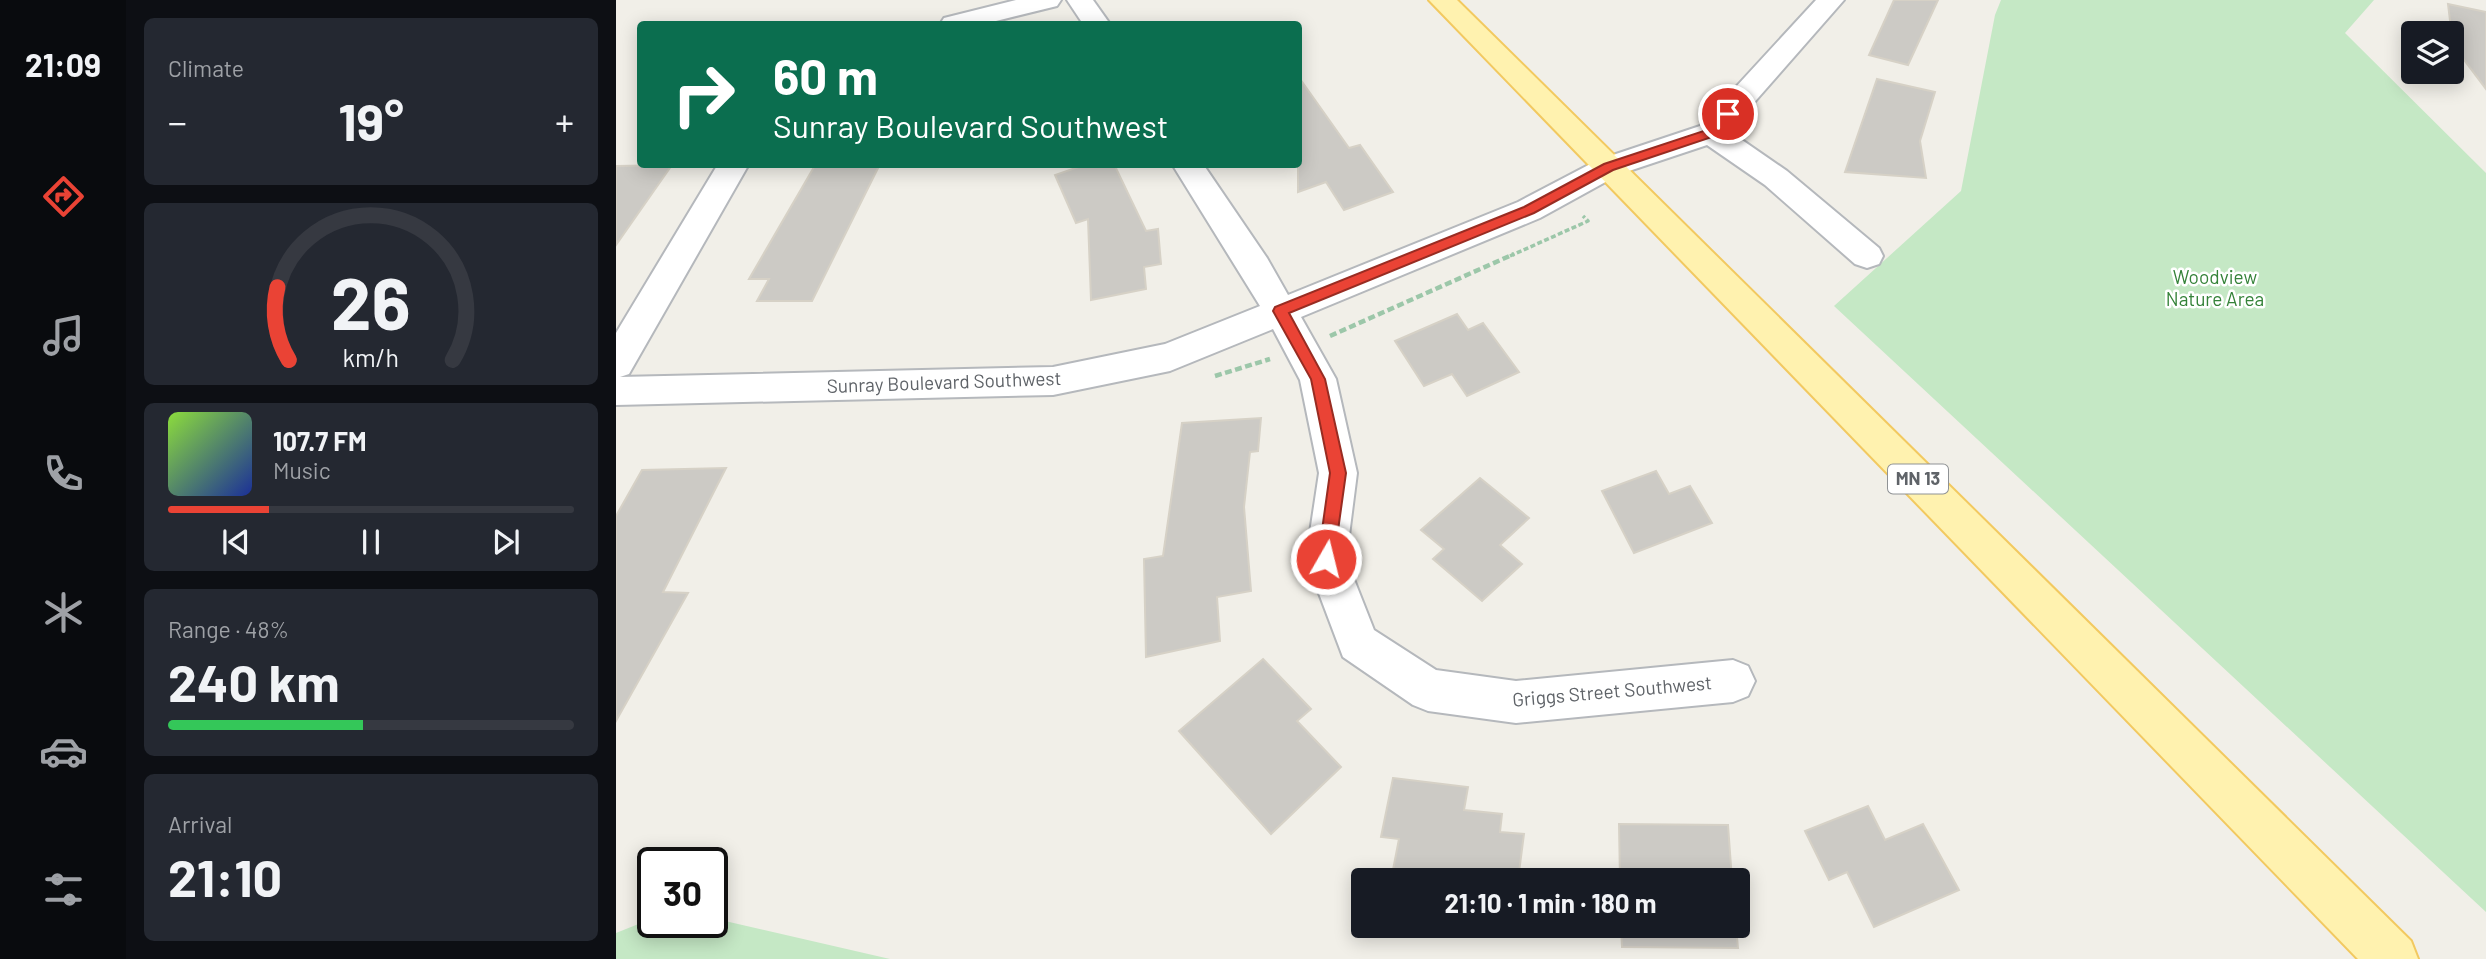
<!DOCTYPE html>
<meta charset="utf-8">
<style>
body{margin:0;font-family:Barlow,sans-serif;background:#242831;color:#f1f3f6;height:100vh;display:flex;flex-direction:column;font-size:26px;white-space:nowrap}
*{box-sizing:border-box;margin:0}
p{font-size:23px;color:#9ea1a6}
.icon{flex:none;width:38px;height:38px;fill:none;stroke:currentColor;stroke-width:2;stroke-linecap:round;stroke-linejoin:round}
.map{position:relative;flex:1;overflow:hidden}
.sheet{display:flex;flex-direction:column;gap:18px;padding:18px;background:#0d0f14;width:490px}
.sheet>*{flex:none}
.banner{position:absolute;left:21px;top:21px;width:665px;height:147px;border-radius:7px;box-shadow:0 4px 18px #0003;background:#0b6e4f;color:#fff;overflow:hidden}
.tools{position:absolute;left:1785px;top:21px;display:grid;gap:14px}
.tools a{display:grid;place-items:center;width:63px;height:63px;border-radius:7px;background:#171b24;box-shadow:0 4px 18px #0003;font-size:35px}
.speed{position:absolute;left:21px;top:847px;display:flex;gap:14px;font-size:35px;font-weight:700;text-align:center}
.speed>*{display:grid;place-content:center;width:91px;height:91px;border-radius:50%;background:#171b24;box-shadow:0 4px 18px #0003;line-height:1}
.speed .limit{border:4px solid #111;border-radius:10px;background:#fff;color:#111}
.pin{position:absolute;display:grid;place-items:center;width:60px;height:60px;color:#fff;margin:-30px;border:4px solid #fff;border-radius:50%;box-shadow:0 2px 7px #0007}
.me{position:absolute;width:77px;margin:-38px;rotate:8deg;stroke-linejoin:round;filter:drop-shadow(0 0 5px #0008)}
.turn{display:flex;align-items:center;gap:24px;height:147px;padding:0 21px;font-size:32px}
.turn .icon{width:91px;height:91px;stroke-width:2.5}
.turn b{display:block;font-size:49px;line-height:60px}
.big{font-size:52px;font-weight:700;line-height:1.1}
.sheet .widget{flex:1;display:flex;flex-direction:column;justify-content:center;gap:10px;min-width:0;padding:0 24px;border-radius:10px;background:#242831}
.sheet .dial{align-items:center;gap:0}
.dial svg{height:182px;overflow:visible;fill:none;stroke:#363941;stroke-width:7;stroke-linecap:round;text-anchor:middle}
.dial text{fill:#f1f3f6;stroke:none}
.song{display:flex;align-items:center;gap:21px}
.cover{width:84px;height:84px;border-radius:10px;background:linear-gradient(135deg,hsl(90 70% 55%),hsl(230 70% 35%))}
.played{height:7px;border-radius:4px;background:linear-gradient(90deg,#ea4335 25%,#363941 25%)}
.keys{display:flex;justify-content:space-around;direction:ltr}
.heat{display:flex;justify-content:space-between;align-items:center;font-size:38px;direction:ltr}
.charge{height:10px;border-radius:5px;background:linear-gradient(90deg,#34c759 48%,#363941 0)}
.trip{position:absolute;left:735px;top:868px;width:399px;height:70px;border-radius:7px;background:#171b24;box-shadow:0 4px 18px #0003;font-weight:700;line-height:70px;text-align:center}
main{display:flex;flex:1;min-height:0}
.menu{display:flex;flex-direction:column;width:126px;justify-content:space-around;align-items:center;background:#090b0e;color:#9ea1a6}
.menu .icon{width:49px;height:49px}
.menu .active{color:#ea4335}
.menu b{font-size:32px;color:#f1f3f6}
.map>svg:first-child{display:block}
.green{fill:#c5e8c5}
.building{fill:#cccac5;stroke:#d6d1c6;stroke-width:2}
.lines{fill:none;stroke-linecap:round;stroke-linejoin:round}
.minor-casing{stroke:#b5b8bc;stroke-width:4}
.major-casing{stroke:#f2c960;stroke-width:4}
.path-far1{stroke:#9cc7a9;stroke-width:3.5;stroke-dasharray:5 2.5;stroke-linecap:butt}
.path{stroke:#9cc7a9;stroke-width:4.5;stroke-dasharray:7 3.5;stroke-linecap:butt}
.minor{fill:#fff;fill-rule:evenodd}
.major{fill:#fff2af;fill-rule:evenodd}
.route{fill:#ea4335;stroke:#982c22;stroke-width:2}
.labels{text-anchor:middle;stroke-width:5;stroke-linejoin:round;paint-order:stroke}
.shield{fill:#fff;stroke:#8f9295;stroke-width:2}
.shield-label{font-size:18px;font-weight:bold;fill:#5f6368}
.park-label{font-size:19px;fill:#348238;stroke:#fff}
.street-label{font-size:19px;fill:#5f6368;stroke:#fff}
</style>
<main>
<nav class="menu">
<b>21:09</b>
<svg class="icon active" aria-label="directions" viewBox="0 0 24 24"><path d="M12 3l9 9-9 9-9-9zM9 14v-3h6M13 9l2 2-2 2"/></svg>
<svg class="icon" aria-label="music" viewBox="0 0 24 24"><path d="M9 18V5l10-2v13"/><circle cx="6" cy="18" r="3"/><circle cx="16" cy="16" r="3"/></svg>
<svg class="icon" aria-label="phone" viewBox="0 0 24 24"><path d="M5 4h4l2 5-3 2q2 4 5 5l2-3 5 2v4C11 20 4 13 5 4z"/></svg>
<svg class="icon" aria-label="climate" viewBox="0 0 24 24"><path d="M12 3v18M4 7l16 10M4 17L20 7"/></svg>
<svg class="icon" aria-label="car" viewBox="0 0 24 24"><path d="M5 17H2v-5l4-1 3-4h7l3 4 3 1v5h-3M9 17h6M6 11h13"/><circle cx="7" cy="17" r="2"/><circle cx="17" cy="17" r="2"/></svg>
<svg class="icon" aria-label="filters" viewBox="0 0 24 24"><path d="M4 7h16M4 17h16"/><circle cx="9" cy="7" r="2"/><circle cx="15" cy="17" r="2"/></svg>
</nav>
<section class="sheet">
<div class="widget"><p>Climate</p>
<div class="heat"><a>−</a><b class="big">19°</b><a>+</a></div>
</div>
<div class="widget dial"><svg viewBox="0 0 100 80">
<path d="M14 69A42 42 0 1 1 86 69"/>
<path d="M14 69A42 42 0 0 1 9 37" stroke="#ea4335"/>
<text x="50" y="56" font-size="32" font-weight="700">26</text>
<text x="50" y="72" font-size="11">km/h</text>
</svg></div>
<div class="widget">
<div class="song"><i class="cover"></i><div><b>107.7 FM</b><p>Music</p></div></div>
<div class="played"></div>
<div class="keys"><svg class="icon" aria-label="previous" viewBox="0 0 24 24"><path d="M18 5L8 12l10 7zM5 5v14"/></svg><svg class="icon" aria-label="pause" viewBox="0 0 24 24"><path d="M8 5v14M16 5v14"/></svg><svg class="icon" aria-label="next" viewBox="0 0 24 24"><path d="M6 5l10 7-10 7zM19 5v14"/></svg></div>
</div>
<div class="widget"><p>Range · 48%</p><b class="big">240 km</b><div class="charge"></div></div>
<div class="widget"><p>Arrival</p><b class="big">21:10</b></div>
</section>
<div class="map">
<svg width="1870" height="959" viewBox="0 0 1870 959">
<rect width="100%" height="100%" fill="#f1efe8"/>
<!-- green -->
<g class="green">
<path d="M1385,0H1758L1729,33L1870,173V912L1218,306L1345,191L1379,15Z"/>
<path d="M96,918L274,959H0V933L30,921L96,922Z"/>
</g>
<!-- building -->
<g class="building">
<path d="M1278,0H1322L1292,65L1253,55Z"/>
<path d="M1832,4L1870,12V89L1837,45Z"/>
<path d="M682,76L733,148L744,145L777,192L728,210L710,182L682,192Z"/>
<path d="M1261,79L1319,92L1304,141L1310,178L1229,172Z"/>
<path d="M471,164H498L530,231L542,229L545,264L528,267L530,289L475,300L472,219L460,223L439,175Z"/>
<path d="M56,165L0,245V166Z"/>
<path d="M263,166L196,301H141L153,279H133L198,167Z"/>
<path d="M841,314L852,330L867,323L903,372L851,396L836,374L808,386L779,341Z"/>
<path d="M645,418L642,451L634,452L628,507L635,591L601,597L604,641L530,657L528,559L547,556L566,423Z"/>
<path d="M110,468L47,592L72,593L0,721V516L26,470Z"/>
<path d="M1040,471L1053,494L1074,486L1096,523L1018,553L986,491Z"/>
<path d="M864,478L913,518L884,545L906,564L866,601L817,559L828,549L805,530Z"/>
<path d="M647,659L695,709L681,721L725,767L655,834L563,731Z"/>
<path d="M777,778L852,787L848,810L886,814L884,832L908,834L902,880H775L783,839L765,837Z"/>
<path d="M1252,806L1269,840L1307,824L1343,890L1258,927L1231,872L1213,880L1189,831Z"/>
<path d="M1003,824L1112,825L1116,880H1004Z"/>
<path d="M1005,926H1120L1122,948L1006,947Z"/>
</g>
<g class="lines">
<defs>
<g id="minor">
<path d="M400,0H445L441,6L368,24H324L328,18Z"/>
<path d="M451,0H477L494,24H467Z"/>
<path d="M1200,0H1228L1113,131L1171,171L1263,248L1267,256L1263,264L1251,268L1239,264L1149,185L1091,145L1004,174L924,218L685,317L720,379L741,473L730,559L758,630L820,670L900,681L1117,660L1132,666L1139,681L1132,696L1117,702L900,723L812,711L797,705L727,657L690,559L703,473L684,380L657,329L554,371L437,395L0,405V333L102,164H133L13,374L4,377L437,367L549,344L644,306L556,164H587L651,258L672,295L902,202L982,160L1084,126Z"/>
</g>
<path id="major" d="M813,0H841L1795,941L1802,959H1742Z"/>
</defs>
<!-- minor casing -->
<use href="#minor" class="minor-casing"/>
<!-- major casing -->
<use href="#major" class="major-casing"/>
<!-- path-far1 -->
<path class="path-far1" d="M894,256L972,221L967,216"/>
<!-- path -->
<g class="path">
<path d="M714,336L898,254"/>
<path d="M599,376L654,359"/>
</g>
<!-- minor -->
<use href="#minor" class="minor"/>
<!-- major -->
<use href="#major" class="major"/>
</g>
<!-- route -->
<path class="route" d="M1112,110L1118,114L1099,136L997,170L918,213L673,313L709,379L730,473L718,559L716,564L710,566L704,564L702,559L714,473L695,379L657,311L659,307L908,207L988,164L1091,130L1108,111Z"/>
<g class="labels">
<!-- shield labels -->
<rect class="shield" x="1272" y="464.5" width="60" height="29" rx="5"/>
<g class="shield-label">
<text x="1302" y="485">MN 13</text>
</g>
<!-- park labels -->
<g class="park-label">
<text x="1599" y="284">Woodview<tspan x="1599" dy="22">Nature Area</tspan></text>
</g>
<!-- street labels -->
<g class="street-label">
<text transform="translate(328 382) rotate(-2)" y="7">Sunray Boulevard Southwest</text>
<text transform="translate(996 691) rotate(-5)" y="7">Griggs Street Southwest</text>
</g>
</g>
</svg>
<div class="tools">
<a><svg class="icon" aria-label="layers" viewBox="0 0 24 24"><path d="M12 4l9 5-9 5-9-5zM3 14l9 5 9-5"/></svg></a>
</div>
<div class="speed"><div class="limit">30</div></div>
<div class="pin" style="left:1112px;top:114px;background:#d93025"><svg class="icon" aria-label="arrive" viewBox="0 0 24 24"><path d="M6 21V4h12l-3 4 3 4H6"/></svg></div>
<svg class="me" style="left:710px;top:559px" viewBox="-20 -20 40 40"><circle r="17" fill="#ea4335" stroke="#fff" stroke-width="3"/><path d="M0-11L8 9 0 5-8 9z" fill="#fff"/></svg>
<div class="trip">21:10 · 1 min · 180 m</div>
<div class="banner">
<div class="turn"><svg class="icon" aria-label="right" viewBox="0 0 24 24"><path d="M7 20v-9h11M14 6l5 5-5 5"/></svg><div><b>60 m</b>Sunray Boulevard Southwest</div></div>
</div>
</div>
</main>
